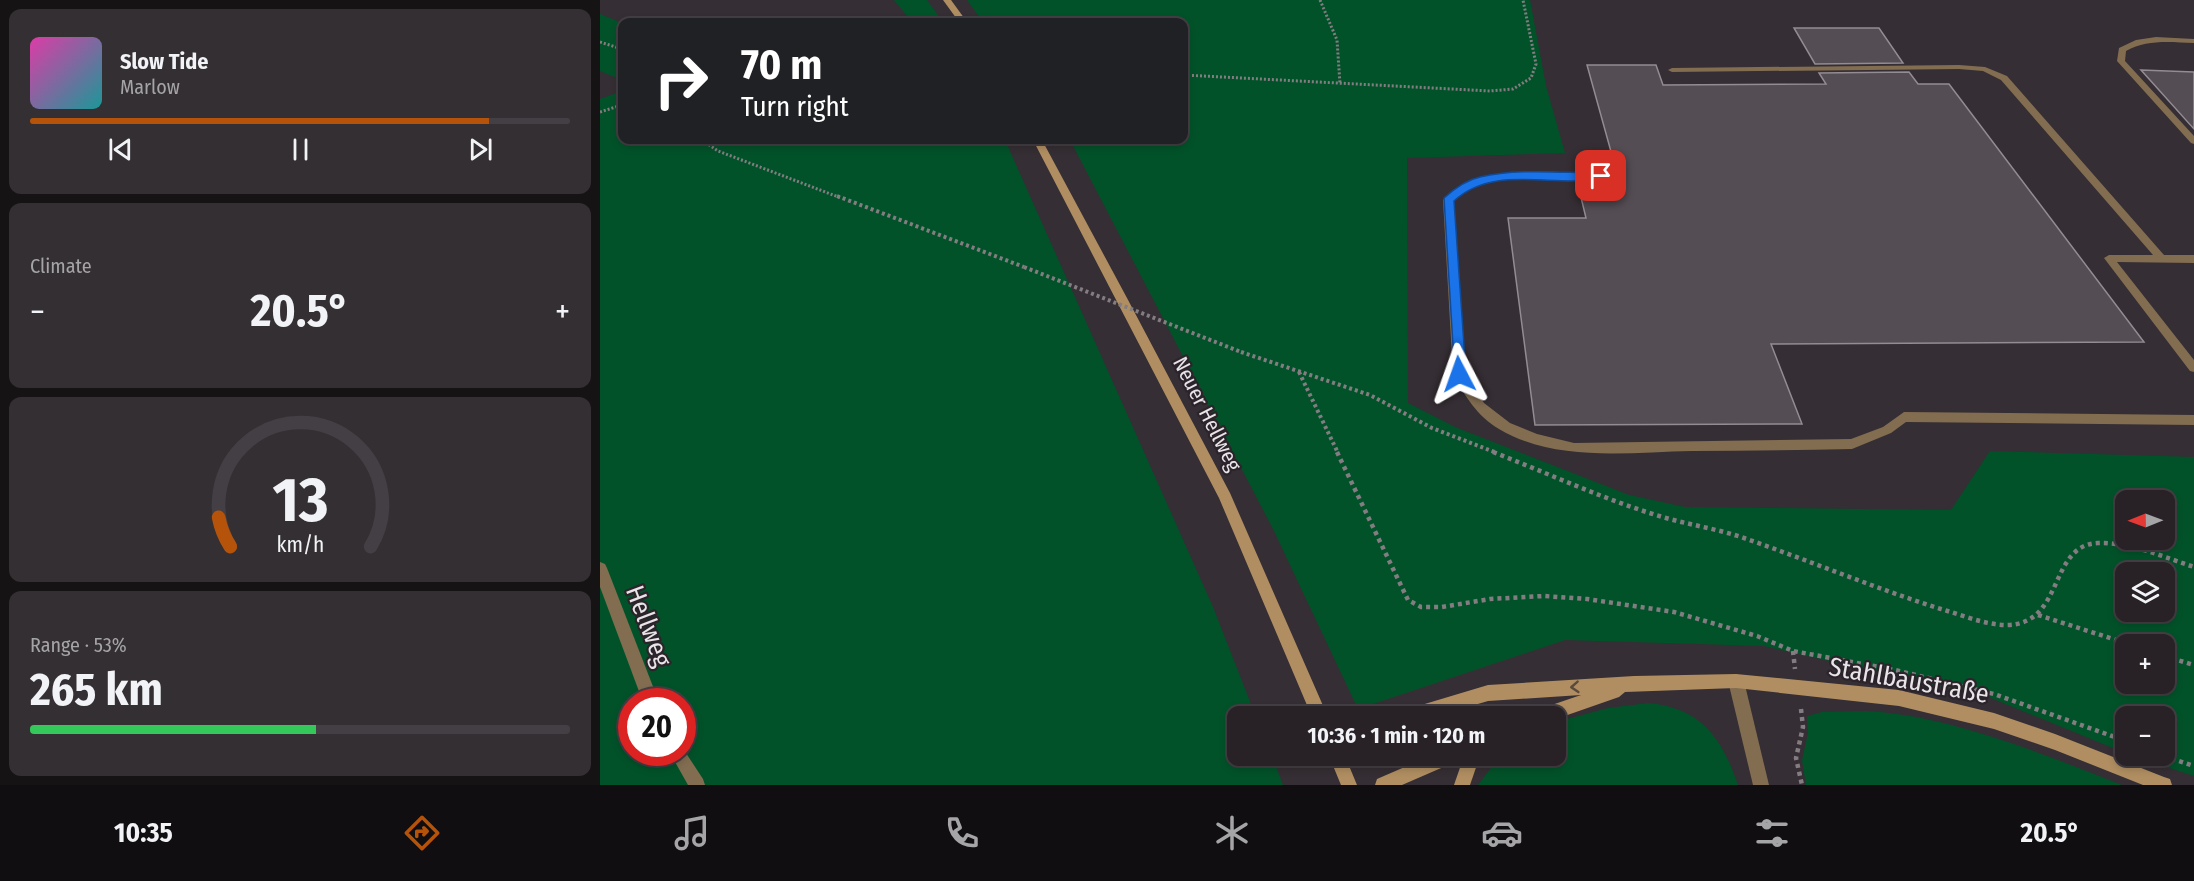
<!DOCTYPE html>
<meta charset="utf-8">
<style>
body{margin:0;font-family:"Fira Sans Condensed",sans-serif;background:#342f33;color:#f1f3f6;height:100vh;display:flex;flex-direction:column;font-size:22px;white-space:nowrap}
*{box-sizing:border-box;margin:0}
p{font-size:20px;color:#a5a4a7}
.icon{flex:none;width:33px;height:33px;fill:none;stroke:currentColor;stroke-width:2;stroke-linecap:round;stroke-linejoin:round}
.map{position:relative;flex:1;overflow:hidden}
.side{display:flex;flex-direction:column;gap:9px;padding:9px;background:#161315;width:600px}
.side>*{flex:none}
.top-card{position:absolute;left:18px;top:18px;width:570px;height:126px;border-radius:12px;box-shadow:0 3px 9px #0003,0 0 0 2px #443f44;background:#202124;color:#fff;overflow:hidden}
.needle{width:39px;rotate:269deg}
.controls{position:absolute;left:1515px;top:490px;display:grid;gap:12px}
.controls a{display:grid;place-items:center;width:60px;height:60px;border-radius:12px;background:#282227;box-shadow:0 3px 9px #0003,0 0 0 2px #443f44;font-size:30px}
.speed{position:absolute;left:18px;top:688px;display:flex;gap:12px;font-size:30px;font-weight:700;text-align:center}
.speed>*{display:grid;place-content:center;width:78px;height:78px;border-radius:50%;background:#282227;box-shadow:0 3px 9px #0003,0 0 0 2px #443f44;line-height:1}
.speed .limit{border:9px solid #d22;background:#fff;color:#111}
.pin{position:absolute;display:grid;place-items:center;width:51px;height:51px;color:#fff;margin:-26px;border-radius:12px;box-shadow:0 3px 9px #0006}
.me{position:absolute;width:66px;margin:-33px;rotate:356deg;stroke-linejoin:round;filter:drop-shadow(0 0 4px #0008)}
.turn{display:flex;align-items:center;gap:21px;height:126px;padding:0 24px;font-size:27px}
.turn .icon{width:78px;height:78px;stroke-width:2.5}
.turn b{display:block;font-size:42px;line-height:51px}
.big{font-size:45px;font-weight:700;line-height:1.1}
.side .card{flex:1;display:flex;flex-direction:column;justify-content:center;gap:9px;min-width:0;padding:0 21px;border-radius:12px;background:#342f33}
.side .dial{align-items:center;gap:0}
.dial svg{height:156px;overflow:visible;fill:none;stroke:#443f44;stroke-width:7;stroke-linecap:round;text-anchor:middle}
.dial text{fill:#f1f3f6;stroke:none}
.song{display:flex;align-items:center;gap:18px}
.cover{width:72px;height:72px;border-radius:9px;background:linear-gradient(135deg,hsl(320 70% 55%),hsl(180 70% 35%))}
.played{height:6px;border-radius:3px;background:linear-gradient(90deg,#b45309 85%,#443f44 85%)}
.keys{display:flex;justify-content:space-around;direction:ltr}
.heat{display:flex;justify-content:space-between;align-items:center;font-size:33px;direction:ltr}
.charge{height:9px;border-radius:4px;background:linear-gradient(90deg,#34c759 53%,#443f44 0)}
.trip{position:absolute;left:627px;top:706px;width:339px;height:60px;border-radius:12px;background:#282227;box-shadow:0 3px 9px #0003,0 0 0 2px #443f44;font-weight:700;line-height:60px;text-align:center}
.tabs{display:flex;height:96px;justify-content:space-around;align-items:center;background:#100e10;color:#a5a4a7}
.tabs .icon{width:42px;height:42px}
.tabs .current{color:#b45309}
.tabs b{font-size:27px;color:#f1f3f6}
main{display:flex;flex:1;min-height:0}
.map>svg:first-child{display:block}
.green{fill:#025229;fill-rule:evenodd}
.building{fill:#544d54;stroke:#938c93;stroke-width:1.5}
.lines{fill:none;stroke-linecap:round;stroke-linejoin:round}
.path-far2{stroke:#837d82;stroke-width:3;stroke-dasharray:2 2;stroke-linecap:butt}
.path-far1{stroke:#837d82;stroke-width:4;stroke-dasharray:3 3;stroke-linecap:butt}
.path{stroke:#837d82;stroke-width:4.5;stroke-dasharray:4 4;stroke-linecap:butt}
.lane{fill:#826d51;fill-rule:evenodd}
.street{fill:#826d51;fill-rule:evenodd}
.secondary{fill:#b08e61;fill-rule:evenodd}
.path-bridge{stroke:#837d82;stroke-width:4;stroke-dasharray:3 3;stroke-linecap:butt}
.oneway{stroke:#5a493d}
.route{fill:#1a73e8;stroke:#114b97;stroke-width:1.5}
.labels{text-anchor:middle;stroke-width:4.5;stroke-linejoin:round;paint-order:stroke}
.street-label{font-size:21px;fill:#e8e4e8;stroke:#2b242a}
.near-street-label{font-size:26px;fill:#e8e4e8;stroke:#2b242a}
</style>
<main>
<section class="side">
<div class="card">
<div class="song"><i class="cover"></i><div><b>Slow Tide</b><p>Marlow</p></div></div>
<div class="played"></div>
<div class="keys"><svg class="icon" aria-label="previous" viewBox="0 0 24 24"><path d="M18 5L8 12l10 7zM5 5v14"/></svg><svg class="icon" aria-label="pause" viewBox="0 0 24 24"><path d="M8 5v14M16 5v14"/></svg><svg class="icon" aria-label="next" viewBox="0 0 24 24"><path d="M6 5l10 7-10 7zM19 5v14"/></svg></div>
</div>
<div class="card"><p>Climate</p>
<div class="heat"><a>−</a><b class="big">20.5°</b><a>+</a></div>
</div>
<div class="card dial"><svg viewBox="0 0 100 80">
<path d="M14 69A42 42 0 1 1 86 69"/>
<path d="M14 69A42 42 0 0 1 8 54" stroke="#b45309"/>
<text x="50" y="56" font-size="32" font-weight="700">13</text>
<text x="50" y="72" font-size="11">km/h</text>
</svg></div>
<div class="card"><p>Range · 53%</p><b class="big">265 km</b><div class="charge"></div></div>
</section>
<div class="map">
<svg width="1594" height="785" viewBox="0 0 1594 785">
<rect width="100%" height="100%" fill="#352e34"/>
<!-- green -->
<g class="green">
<path d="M294,0H327L343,22H312Z"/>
<path d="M367,0H930L946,86L965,153L807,158L808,403L855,427L1029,495L1085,507L1351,510L1390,451L1594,457V776L1533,756H1564V717H1526L1525,753L1391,698L1164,646L965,640L758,709L673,529L470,140H584V22H383ZM1526,501H1564V540H1526ZM1526,573H1564V612H1526ZM1526,645H1564V684H1526Z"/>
<path d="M0,14L22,23V80L0,71Z"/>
<path d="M22,91V140H405L613,607L656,717H638V756H672L683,785H0V99ZM32,702H82V753H32Z"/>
<path d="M1049,703C1101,708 1122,738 1138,785H878L900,756H956V722L1008,708Z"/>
<path d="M1265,711C1346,714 1446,755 1522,785H1206L1202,760L1208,733L1207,716L1222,712Z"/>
</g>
<!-- building -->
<g class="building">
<path d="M1194,28H1279L1303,63L1215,64Z"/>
<path d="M987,65H1056L1063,85L1226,84L1219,73L1309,72L1318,84H1349L1544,342L1171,344L1202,424L935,425L908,218H986L978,185L1020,184Z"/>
<path d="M1541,70L1594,72V129Z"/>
</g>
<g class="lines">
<!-- path-far2 -->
<g class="path-far2">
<path d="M720,0L737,40L740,84"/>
<path d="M0,42L22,49"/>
<path d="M584,75L890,91L913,89L931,78L936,64L923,0"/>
<path d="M0,112L22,105"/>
<path d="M102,140L118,151L241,198"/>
</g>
<!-- path-far1 -->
<g class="path-far1">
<path d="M237,196L424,267"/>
<path d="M641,352L770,395L832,428L897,453"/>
<path d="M699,372L738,453"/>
</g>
<!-- path -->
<g class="path">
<path d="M737,452L808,600L821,607H842L890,599L944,596L987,599L1074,612L1157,636L1193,651L1295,670L1394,694L1526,741"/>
<path d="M893,452C950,474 1007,501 1066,518C1091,525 1117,529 1141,537C1208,560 1274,588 1341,609C1362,615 1385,625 1407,625C1465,624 1448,545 1498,543C1531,542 1563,557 1594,567"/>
<path d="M1438,615L1532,645"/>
<path d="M1193,651L1195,669"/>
<path d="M1564,656L1594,665"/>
<path d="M1201,709L1203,727L1196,758L1202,785"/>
<path d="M1564,756L1594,766"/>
</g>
<!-- lane -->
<g class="lane">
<path d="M1556,37L1594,39V43C1570,42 1547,39 1526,51L1525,61L1594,136V144L1591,143L1517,61L1519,48L1536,40Z"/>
<path d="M1359,65L1385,67L1407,76L1564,255H1594V263L1517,262L1594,360V372L1590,371L1504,258L1509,255H1553L1401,80L1383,71L1359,69L1072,72L1068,70L1072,68Z"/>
<path d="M939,172L1001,173L1006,176L1001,179C966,178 913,172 880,184C870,187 861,194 853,201L865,374L884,403L910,423L937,434L974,443L1251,439L1283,427L1304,412L1594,415V425L1306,422L1291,433L1252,449C1199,450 1145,451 1092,451C1029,452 956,463 899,429C877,416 865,396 853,374L843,200C867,173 905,173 939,172Z"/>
</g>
<!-- street -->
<g class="street">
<path d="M0,562L5,564L7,568L59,702H43L0,587Z"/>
<path d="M1136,674L1141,676L1144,681L1169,785H1153L1128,681L1131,676Z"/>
<path d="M82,747L103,779L105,785H88L70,753H82Z"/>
</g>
<!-- secondary -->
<g class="secondary">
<path d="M343,0H351L367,22H359Z"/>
<path d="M433,140H442L527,298L630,493L728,717H712L619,498Z"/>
<path d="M1136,674L1299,690L1394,713L1455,734L1564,777L1570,779L1572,785H1543L1455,750L1394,729L1299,706L1136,688L1025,692L1019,697L956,719V717H932L934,711L981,695L888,701L834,717H800L802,711L808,709L888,685L1034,676Z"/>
<path d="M729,756H745L757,785H741Z"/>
<path d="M830,756H857L855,762L802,785H775L777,779Z"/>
<path d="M864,756H880L870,785H854Z"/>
</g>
<!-- path-bridge -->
<path class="path-bridge" d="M424,267L641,352"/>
</g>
<!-- one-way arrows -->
<defs><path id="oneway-chevron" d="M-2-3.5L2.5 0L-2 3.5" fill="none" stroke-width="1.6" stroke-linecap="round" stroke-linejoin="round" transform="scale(1.5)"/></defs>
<use class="oneway" href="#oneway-chevron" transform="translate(975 687) rotate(176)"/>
<!-- route -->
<path class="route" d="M1001,173L1006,176L1004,178C955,189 895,163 854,201L866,374L864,378H855L844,198C854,189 866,180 880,177C918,168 962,173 1001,173Z"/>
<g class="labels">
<!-- street labels -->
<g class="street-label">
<text transform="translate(607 414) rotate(63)" y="7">Neuer Hellweg</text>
</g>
<!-- near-street labels -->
<g class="near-street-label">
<text transform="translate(49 626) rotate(69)" y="9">Hellweg</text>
<text transform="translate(1309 680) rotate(10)" y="9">Stahlbaustraße</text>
</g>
</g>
</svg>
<div class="controls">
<a><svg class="needle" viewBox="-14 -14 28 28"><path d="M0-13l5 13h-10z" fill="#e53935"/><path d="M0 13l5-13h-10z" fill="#a5a4a7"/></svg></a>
<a><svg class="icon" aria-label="layers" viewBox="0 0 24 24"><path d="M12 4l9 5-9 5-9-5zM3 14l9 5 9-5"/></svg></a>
<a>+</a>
<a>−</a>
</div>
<div class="speed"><div class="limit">20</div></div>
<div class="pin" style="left:1001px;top:176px;background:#d93025"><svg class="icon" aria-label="arrive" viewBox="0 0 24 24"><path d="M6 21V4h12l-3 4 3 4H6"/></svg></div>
<svg class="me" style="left:859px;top:374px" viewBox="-20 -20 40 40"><path d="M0-17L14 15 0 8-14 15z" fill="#1a73e8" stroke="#fff" stroke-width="4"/></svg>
<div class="trip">10:36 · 1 min · 120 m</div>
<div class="top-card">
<div class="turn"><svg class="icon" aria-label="right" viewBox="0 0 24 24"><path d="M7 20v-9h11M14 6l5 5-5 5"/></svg><div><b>70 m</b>Turn right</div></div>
</div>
</div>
</main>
<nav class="tabs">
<b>10:35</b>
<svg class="icon current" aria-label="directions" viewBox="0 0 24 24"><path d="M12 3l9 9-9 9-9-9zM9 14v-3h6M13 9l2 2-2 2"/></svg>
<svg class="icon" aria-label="music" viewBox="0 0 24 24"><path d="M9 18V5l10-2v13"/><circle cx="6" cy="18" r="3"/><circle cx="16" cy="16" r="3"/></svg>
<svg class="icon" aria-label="phone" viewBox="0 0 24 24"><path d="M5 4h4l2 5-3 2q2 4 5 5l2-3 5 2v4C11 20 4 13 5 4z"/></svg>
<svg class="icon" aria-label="climate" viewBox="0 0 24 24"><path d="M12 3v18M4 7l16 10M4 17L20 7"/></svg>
<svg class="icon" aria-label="car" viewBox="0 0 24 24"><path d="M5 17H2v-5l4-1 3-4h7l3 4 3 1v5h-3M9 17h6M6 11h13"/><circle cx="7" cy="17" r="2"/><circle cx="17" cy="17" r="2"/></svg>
<svg class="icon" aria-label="filters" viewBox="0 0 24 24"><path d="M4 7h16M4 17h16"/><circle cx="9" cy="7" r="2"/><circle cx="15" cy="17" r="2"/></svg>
<b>20.5°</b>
</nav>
